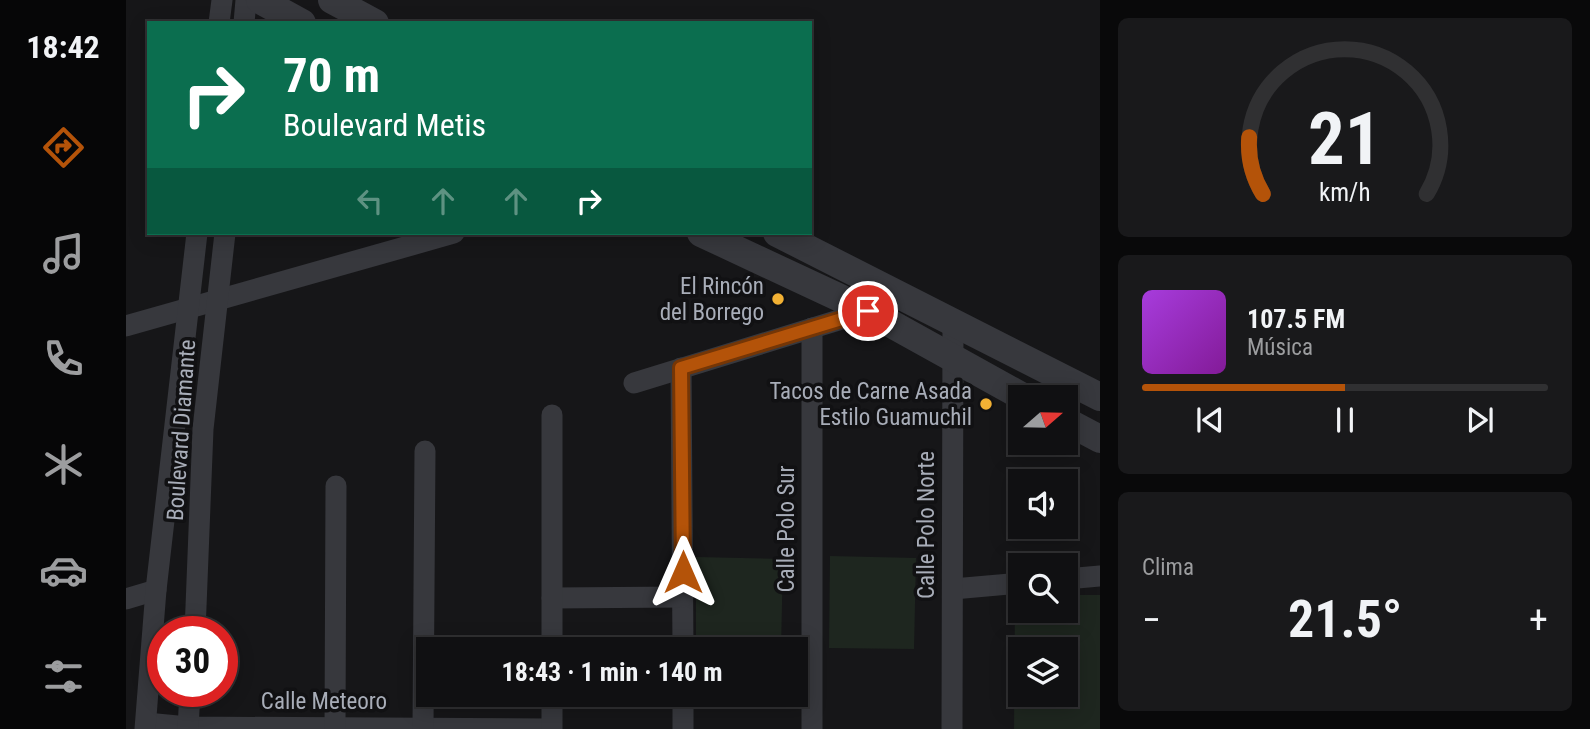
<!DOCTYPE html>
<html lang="es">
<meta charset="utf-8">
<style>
body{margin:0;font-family:"Roboto Condensed",sans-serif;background:#19191b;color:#f1f3f6;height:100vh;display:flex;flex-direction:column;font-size:26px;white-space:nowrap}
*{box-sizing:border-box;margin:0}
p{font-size:23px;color:#9c9d9f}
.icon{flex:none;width:38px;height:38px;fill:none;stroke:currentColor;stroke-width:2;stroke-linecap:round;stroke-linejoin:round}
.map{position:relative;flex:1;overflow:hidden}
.side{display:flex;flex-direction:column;gap:18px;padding:18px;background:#09090a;width:490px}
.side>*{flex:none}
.top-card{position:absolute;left:21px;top:21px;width:665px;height:214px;border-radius:0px;box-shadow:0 4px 18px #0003,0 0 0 2px #303032;background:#0b6e4f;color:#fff;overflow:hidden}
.needle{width:46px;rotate:70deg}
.fabs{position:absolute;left:882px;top:385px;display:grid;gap:14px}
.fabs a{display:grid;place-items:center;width:70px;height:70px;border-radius:0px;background:#101012;box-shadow:0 4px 18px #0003,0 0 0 2px #303032;font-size:35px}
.speed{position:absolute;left:21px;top:616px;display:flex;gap:14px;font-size:35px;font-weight:700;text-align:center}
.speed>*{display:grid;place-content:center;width:91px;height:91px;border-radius:50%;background:#101012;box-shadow:0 4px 18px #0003,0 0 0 2px #303032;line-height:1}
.speed .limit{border:10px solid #d22;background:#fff;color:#111}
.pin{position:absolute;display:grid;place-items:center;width:60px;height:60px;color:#fff;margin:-30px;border:4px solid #fff;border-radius:50%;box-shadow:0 2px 7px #0007}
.me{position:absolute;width:77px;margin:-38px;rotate:0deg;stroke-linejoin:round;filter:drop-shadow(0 0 5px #0008)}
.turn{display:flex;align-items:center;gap:24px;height:147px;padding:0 21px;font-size:32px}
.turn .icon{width:91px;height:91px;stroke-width:2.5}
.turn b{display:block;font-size:49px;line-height:60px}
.lanes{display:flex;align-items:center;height:66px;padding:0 21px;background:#0003;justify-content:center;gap:35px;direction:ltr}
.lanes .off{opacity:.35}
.big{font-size:52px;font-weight:700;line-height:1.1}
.side .tile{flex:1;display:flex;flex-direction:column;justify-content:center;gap:10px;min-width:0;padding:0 24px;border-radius:10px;background:#19191b}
.side .dial{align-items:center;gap:0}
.dial svg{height:182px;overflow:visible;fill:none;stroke:#303032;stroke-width:7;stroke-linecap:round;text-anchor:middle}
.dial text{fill:#f1f3f6;stroke:none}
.song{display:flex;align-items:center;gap:21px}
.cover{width:84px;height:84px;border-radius:10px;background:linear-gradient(135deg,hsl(280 70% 55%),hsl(290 70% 35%))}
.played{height:7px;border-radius:4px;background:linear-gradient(90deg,#b45309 50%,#303032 50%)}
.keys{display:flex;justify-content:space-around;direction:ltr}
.heat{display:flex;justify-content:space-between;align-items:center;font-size:38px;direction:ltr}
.trip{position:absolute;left:290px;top:637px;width:392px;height:70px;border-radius:0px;background:#101012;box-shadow:0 4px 18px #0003,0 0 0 2px #303032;font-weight:700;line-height:70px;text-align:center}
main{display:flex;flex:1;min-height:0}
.tabs{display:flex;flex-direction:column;width:126px;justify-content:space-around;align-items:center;background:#060607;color:#9c9d9f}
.tabs .icon{width:49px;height:49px}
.tabs .active{color:#b45309}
.tabs b{font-size:32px;color:#f1f3f6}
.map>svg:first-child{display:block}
.green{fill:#1e261f;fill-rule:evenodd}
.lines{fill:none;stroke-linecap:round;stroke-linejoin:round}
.minor{stroke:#37383d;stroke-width:21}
.tertiary{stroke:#37383d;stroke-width:28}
.route-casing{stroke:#753606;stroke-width:18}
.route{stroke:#b45309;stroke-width:12}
.poi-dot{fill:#f2b134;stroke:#111113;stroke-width:2.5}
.labels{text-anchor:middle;stroke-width:7;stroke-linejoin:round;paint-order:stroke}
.poi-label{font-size:23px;fill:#a8adb8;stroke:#111113;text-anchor:end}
.street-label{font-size:23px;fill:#a8adb8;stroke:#111113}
</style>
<main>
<nav class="tabs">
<b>18:42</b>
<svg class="icon active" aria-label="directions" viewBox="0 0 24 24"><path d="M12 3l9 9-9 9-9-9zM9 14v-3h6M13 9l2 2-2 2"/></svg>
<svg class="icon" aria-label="music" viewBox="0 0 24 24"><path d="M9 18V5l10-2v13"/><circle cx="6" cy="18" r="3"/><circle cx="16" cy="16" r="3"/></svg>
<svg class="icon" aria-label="phone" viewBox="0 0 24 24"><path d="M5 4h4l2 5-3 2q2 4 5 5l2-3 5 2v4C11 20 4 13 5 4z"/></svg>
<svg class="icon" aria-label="climate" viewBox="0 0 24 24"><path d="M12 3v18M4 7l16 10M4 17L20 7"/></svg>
<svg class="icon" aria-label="car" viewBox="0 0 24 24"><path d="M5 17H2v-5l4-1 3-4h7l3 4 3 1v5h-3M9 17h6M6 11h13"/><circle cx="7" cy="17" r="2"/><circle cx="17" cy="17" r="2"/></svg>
<svg class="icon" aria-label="filters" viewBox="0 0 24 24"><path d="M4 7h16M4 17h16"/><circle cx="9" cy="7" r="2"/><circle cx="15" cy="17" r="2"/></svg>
</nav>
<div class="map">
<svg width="974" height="729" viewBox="0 0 974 729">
<rect width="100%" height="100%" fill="#161618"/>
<!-- green -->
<g class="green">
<path d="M704,556L790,558L788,649L703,648Z"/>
<path d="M570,557L657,559L655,649L570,648Z"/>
<path d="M940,595H974V729H888L889,596H894V611H940ZM894,649H940V695H894Z"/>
</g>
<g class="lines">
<!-- minor -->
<g class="minor">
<path d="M93,23L96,0"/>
<path d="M118,23L120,0"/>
<path d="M0,326L328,233"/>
<path d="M555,368L557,649"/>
<path d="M508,383L742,311"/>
<path d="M940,579L974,576"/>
<path d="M827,589L894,583"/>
<path d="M426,598L557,597"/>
<path d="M0,599L30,590"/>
<path d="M69,632L77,429L99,233"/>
<path d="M426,649V415"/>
<path d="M20,723L62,727L419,729"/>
<path d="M297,727L299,451"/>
<path d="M209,728L210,486"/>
<path d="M19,729L30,590L71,233"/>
<path d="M62,729L64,691"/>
<path d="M426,729V695"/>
<path d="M557,729V695"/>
<path d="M686,729V328"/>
<path d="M826,729L827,321"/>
</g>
<!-- tertiary -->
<g class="tertiary">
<path d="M134,0L176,23"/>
<path d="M206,0L249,23"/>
<path d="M575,233L742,311L897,397"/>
<path d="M651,233L974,397"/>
<path d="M940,421L974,439"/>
</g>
</g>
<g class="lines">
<defs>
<path id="route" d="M557,572L555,368L742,311"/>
</defs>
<!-- route casing -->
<use href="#route" class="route-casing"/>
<!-- route -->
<use href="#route" class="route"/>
</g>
<!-- markers -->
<g class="poi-dot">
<circle cx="652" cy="299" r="7"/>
<circle cx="860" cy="404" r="7"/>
</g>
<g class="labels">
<!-- poi labels -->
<g class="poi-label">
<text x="638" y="294">El Rincón<tspan x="638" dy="26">del Borrego</tspan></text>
<text x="846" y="399">Tacos de Carne Asada<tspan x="846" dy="26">Estilo Guamuchil</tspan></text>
</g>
<!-- street labels -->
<g class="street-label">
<text transform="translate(55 430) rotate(-86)" y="8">Boulevard Diamante</text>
<text transform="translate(800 525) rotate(-90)" y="8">Calle Polo Norte</text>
<text transform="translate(660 529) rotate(-90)" y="8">Calle Polo Sur</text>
<text x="198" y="709">Calle Meteoro</text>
</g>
</g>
</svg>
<div class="fabs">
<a><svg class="needle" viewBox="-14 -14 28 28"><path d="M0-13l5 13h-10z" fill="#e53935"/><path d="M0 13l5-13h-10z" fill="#9c9d9f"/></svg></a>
<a><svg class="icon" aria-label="sound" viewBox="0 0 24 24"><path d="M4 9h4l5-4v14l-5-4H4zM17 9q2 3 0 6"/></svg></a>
<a><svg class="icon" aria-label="search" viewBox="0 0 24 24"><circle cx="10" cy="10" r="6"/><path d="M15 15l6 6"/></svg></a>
<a><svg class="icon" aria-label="layers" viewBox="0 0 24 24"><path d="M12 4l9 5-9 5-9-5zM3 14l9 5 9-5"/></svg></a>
</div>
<div class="speed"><div class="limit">30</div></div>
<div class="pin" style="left:742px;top:311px;background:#d93025"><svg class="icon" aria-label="arrive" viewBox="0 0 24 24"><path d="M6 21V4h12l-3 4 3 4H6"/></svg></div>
<svg class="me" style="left:557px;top:572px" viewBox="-20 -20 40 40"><path d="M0-17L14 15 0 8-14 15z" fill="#b45309" stroke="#fff" stroke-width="4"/></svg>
<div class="trip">18:43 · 1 min · 140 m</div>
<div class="top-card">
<div class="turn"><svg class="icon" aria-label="right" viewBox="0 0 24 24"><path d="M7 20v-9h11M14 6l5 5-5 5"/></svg><div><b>70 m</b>Boulevard Metis</div></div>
<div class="lanes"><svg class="icon off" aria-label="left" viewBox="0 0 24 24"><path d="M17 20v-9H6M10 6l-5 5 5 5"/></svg><svg class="icon off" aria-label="ahead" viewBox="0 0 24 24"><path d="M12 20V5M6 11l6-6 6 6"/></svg><svg class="icon off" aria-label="ahead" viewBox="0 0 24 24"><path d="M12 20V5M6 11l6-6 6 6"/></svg><svg class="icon" aria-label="right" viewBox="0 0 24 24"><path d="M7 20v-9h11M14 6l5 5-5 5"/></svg></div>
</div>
</div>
<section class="side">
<div class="tile dial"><svg viewBox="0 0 100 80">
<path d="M14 69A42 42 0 1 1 86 69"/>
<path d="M14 69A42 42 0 0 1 8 44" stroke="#b45309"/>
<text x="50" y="56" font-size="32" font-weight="700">21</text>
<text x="50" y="72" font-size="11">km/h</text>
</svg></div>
<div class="tile">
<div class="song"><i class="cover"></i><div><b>107.5 FM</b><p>Música</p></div></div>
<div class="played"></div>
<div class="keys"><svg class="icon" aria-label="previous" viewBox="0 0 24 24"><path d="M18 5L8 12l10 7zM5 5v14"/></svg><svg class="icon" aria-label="pause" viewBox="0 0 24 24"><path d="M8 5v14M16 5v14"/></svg><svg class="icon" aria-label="next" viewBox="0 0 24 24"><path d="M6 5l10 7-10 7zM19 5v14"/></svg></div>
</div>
<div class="tile"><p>Clima</p>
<div class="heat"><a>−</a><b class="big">21.5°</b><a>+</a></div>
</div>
</section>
</main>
